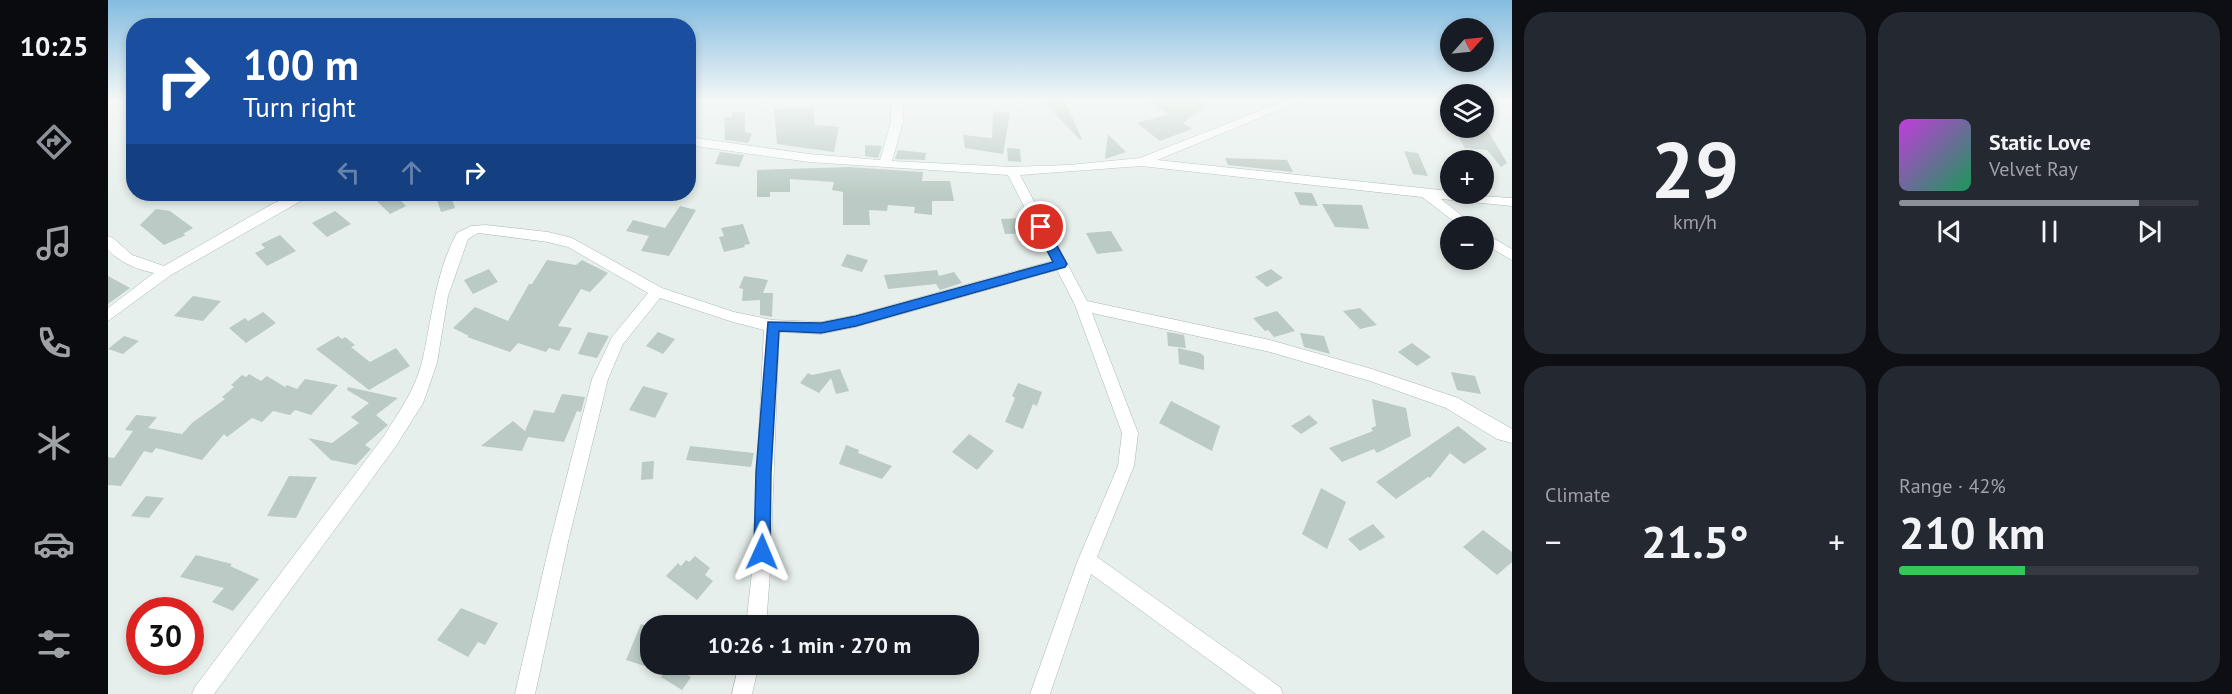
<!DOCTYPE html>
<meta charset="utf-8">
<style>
body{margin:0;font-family:"PT Sans",sans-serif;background:#242831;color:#f1f3f6;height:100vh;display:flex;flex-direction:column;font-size:22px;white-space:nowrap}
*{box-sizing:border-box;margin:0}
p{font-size:20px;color:#9ea1a6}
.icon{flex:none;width:33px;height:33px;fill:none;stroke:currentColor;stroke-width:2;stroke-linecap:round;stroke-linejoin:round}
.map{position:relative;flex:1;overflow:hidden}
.side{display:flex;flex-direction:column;gap:12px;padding:12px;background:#0d0f14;width:720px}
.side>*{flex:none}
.guide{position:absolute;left:18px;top:18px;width:570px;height:183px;border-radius:24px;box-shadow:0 3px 9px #0003;background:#1a4fa0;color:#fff;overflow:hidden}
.needle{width:39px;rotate:63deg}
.controls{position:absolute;left:1332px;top:18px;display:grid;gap:12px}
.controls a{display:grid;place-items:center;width:54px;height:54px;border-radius:50%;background:#171b24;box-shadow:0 3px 9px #0003;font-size:30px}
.speed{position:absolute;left:18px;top:597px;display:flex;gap:12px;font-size:30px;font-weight:700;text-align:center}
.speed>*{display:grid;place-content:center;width:78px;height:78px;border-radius:50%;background:#171b24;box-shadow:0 3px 9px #0003;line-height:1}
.speed .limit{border:9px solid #d22;background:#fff;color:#111}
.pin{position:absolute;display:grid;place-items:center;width:51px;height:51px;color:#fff;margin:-26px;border:3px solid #fff;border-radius:50%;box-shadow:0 2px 6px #0007}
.me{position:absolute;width:66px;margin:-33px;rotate:1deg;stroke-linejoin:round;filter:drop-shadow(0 0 4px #0008)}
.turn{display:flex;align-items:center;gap:21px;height:126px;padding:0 18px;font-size:27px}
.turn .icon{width:78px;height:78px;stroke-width:2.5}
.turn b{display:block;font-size:42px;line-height:51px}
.lanes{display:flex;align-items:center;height:57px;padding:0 18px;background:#0003;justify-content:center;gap:30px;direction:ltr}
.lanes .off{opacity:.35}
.big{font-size:45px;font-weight:600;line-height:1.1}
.side .card{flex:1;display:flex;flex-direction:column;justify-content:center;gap:9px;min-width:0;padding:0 21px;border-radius:24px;background:#242831}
.side .dial{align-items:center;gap:0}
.dial b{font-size:78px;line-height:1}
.song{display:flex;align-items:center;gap:18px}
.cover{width:72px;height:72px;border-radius:9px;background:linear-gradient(135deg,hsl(290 70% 55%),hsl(150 70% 35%))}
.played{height:6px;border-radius:3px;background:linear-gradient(90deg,#8c9099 80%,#363941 80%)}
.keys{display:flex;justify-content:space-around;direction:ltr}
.heat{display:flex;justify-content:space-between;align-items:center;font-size:33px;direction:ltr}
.charge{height:9px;border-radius:4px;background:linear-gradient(90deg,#34c759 42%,#363941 0)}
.side .tiles{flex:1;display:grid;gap:12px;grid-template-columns:repeat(2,1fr)}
.trip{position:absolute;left:532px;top:615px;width:339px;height:60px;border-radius:24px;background:#171b24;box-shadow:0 3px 9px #0003;font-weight:600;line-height:60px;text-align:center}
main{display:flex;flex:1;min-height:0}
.dock{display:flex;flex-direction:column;width:108px;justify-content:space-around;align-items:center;background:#090b0e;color:#9ea1a6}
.dock .icon{width:42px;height:42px}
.dock .current{color:#8c9099}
.dock b{font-size:27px;color:#f1f3f6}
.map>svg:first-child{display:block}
.building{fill:#bbcac4}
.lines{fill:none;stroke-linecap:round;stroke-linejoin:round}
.minor-casing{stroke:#a8b8b2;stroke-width:1}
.minor{fill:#fff;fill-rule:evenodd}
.route{fill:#1a73e8;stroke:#114b97;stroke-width:1.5}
</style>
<main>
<nav class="dock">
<b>10:25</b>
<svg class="icon current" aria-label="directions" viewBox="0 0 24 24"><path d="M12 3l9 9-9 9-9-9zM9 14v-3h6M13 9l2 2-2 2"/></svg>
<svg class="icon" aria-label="music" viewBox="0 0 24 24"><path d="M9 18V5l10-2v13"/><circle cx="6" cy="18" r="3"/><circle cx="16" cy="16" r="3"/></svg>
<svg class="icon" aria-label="phone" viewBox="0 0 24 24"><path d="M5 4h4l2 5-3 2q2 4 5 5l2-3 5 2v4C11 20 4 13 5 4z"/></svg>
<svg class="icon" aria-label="climate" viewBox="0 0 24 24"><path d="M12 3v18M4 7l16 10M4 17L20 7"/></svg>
<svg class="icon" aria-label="car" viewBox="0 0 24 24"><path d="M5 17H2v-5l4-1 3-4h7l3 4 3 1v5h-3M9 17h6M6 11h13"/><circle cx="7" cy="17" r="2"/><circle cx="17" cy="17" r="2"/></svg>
<svg class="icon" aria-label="filters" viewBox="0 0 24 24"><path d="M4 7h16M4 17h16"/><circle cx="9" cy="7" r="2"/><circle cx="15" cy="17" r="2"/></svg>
</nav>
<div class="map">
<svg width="1404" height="694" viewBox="0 0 1404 694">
<rect width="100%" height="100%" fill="#e6efeb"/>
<!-- building -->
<g class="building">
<path d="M1038,100H1098L1092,105L1100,103L1075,123L1084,129L1052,141L1029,123L1061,114Z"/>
<path d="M957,101L974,139L972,140L936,102Z"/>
<path d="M705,107L707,125L731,127L726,152L669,144L666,109Z"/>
<path d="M885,111L902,113L895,154L857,148L855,135L884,138Z"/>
<path d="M624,112H637V132L644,134L640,143L617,140L616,117H624Z"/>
<path d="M1362,129H1379L1399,163L1393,167L1379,150L1357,148L1349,134L1368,136Z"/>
<path d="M1000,134L1018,152L997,159Z"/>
<path d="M757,145L774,146L770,158L757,156Z"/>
<path d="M899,148L912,149L913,162L900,161Z"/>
<path d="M790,150L818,153L817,160L787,159Z"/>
<path d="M1296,151L1310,153L1320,176L1305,174Z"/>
<path d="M612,152L636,155L631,167L607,164Z"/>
<path d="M1117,158L1179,160L1185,172L1120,165Z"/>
<path d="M741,167L815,172L814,181H842L846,201H824V215L806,213L807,207L780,205L779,211L761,210L762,225H735V192L724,190L726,182L682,179V192H662V197H649V170Z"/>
<path d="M1186,192L1204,193L1210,206L1192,205Z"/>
<path d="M262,194H286L298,206L282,214Z"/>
<path d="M327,194H342L347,208L333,212Z"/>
<path d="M1214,204L1254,205L1261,229L1227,227Z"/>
<path d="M572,206L588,210L561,256L533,251L541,236L518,231L525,220L557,228Z"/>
<path d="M48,209L62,211L85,228L75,234L78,235L56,245L32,225Z"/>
<path d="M227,211L243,224L219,237L204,223Z"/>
<path d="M919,218L924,233L897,234L893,219Z"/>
<path d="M635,224L642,244L636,245L637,247L616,252L611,237L616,236L613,228Z"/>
<path d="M1003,231L1015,251L989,254L978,233Z"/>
<path d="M172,235L188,251L159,266L147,253L157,248L153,244Z"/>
<path d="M739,254L760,260L754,272L733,266Z"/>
<path d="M439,260L468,265L474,260L500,273L482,292L473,289L450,326L464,328L451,351L441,348L438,352L410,343L402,352L359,337L361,336L345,328L367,307L400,321L421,284H424Z"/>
<path d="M381,269L390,282L365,294L356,280Z"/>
<path d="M1163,269L1175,278L1159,287L1147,277Z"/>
<path d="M829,270L831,276L846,272L854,283L832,290L828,284L780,289L776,275Z"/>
<path d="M0,276L22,288L0,304Z"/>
<path d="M636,276L660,280L655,293H665L664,317L652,315V300L634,301L635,289L631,288Z"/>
<path d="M85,296L113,301L95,321L66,316Z"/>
<path d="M1252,308L1269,325L1252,329L1235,311Z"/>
<path d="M1169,311L1187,331L1166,337L1160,330L1157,331L1145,318Z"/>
<path d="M155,312L168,323L138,343L121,328L137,318L140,321Z"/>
<path d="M480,332L501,336L489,358L470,354Z"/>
<path d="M550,332L567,339L555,354L538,346Z"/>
<path d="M1059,332L1076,335L1078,348L1060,346Z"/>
<path d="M1192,333L1216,336L1222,354L1196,347Z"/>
<path d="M16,336L31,341L15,354L0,349Z"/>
<path d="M230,336L234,339L237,337L247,345L243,347L262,362L288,348L302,366L261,390L208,349Z"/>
<path d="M1304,343L1323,357L1309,366L1290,352Z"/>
<path d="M1070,348L1092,353L1096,356V370L1071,364Z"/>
<path d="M732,369L741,391L728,394L723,378L711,393L692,383L700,373L704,375Z"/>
<path d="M1343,372L1367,376L1373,394L1349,390Z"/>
<path d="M141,374L153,381L159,376L177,387L179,385L189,389L197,379L230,385L203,415L187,410L182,415L165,411L154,422L144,418L119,437L116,434L94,460L48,448L44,453L36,451L13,486L0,485V457L6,458L25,431L17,430L28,415L49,417L40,428L74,434L84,423L117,399L114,397L126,387L123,385L134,375L138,377Z"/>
<path d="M910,383L934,392L929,406L925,404L915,429L897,422L907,398L904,396Z"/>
<path d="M535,386L560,393L547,418L521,410Z"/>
<path d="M240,387L290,398L268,415L280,425L257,445L263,449L248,465L223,460L200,438L224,443L251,423L243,417L261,403L239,390Z"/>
<path d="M454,394L477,397L473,412L469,411L456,442L420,437L414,451L373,446L405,421L417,431L426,410L446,413Z"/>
<path d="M1264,399L1298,408L1303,436L1269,453L1266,449L1234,462L1221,448L1265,431L1263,428L1268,426Z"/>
<path d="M1063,401L1112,426L1104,451L1051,423Z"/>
<path d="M1201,415L1210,423L1193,434L1183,426Z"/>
<path d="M1350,426L1379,449L1356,464L1342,453L1322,478L1320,477L1288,499L1268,482Z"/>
<path d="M861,434L886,451L869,470L844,452Z"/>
<path d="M738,445L751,450L750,453L784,466L774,479L731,464Z"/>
<path d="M582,446L646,453L643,467L578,460Z"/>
<path d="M546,461L545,479L533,480L534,462Z"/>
<path d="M181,476L209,477L188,518L159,516Z"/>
<path d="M1213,488L1238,502L1219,549L1194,534Z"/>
<path d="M38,496L56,498L41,518L23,516Z"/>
<path d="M1265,524L1277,537L1252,551L1240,539Z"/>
<path d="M1375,530L1404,552V562L1389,575L1355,547Z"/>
<path d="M88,555L124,564L122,566L151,579L125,611L104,602L116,588L72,577Z"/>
<path d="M587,556L602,568L597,575L605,581L589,600L558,576L570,563L573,566L578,560L581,562Z"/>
<path d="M353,608L390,623L377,645L370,642L360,657L329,640Z"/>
<path d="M533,624L543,627V668L518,660Z"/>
<path d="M562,664L583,677L574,690L553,677Z"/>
</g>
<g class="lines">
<defs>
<g id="minor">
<path d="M783,100H795V122L784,161L904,167L961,165L1032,158L1179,100H1195L1049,160L1342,191V194L1404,198V206L1333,199L1367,226H1352L1314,197L1033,166L912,175L979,301L1162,340L1264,369L1350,398L1404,429V443L1389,439L1338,408L1262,381L1162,352L984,313L1030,433L1026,466L989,557L1172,687L1175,694H1148L983,574L942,694H922L970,560L1010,466L1014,433L967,305L949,270L748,327L713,334L671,332L662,572L658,626H638L644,572L656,330L625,322L552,298L515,344L500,379L460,542L427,694H407L442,542L484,379L504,337L540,293L460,247L440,242L370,233L360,239L340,296L329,363L315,403L288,446L106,694H84L87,687L276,436C291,412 307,390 314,362C324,319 327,273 349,233L363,226L378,225L440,232L464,238L554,288L626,312L664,320L713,322L748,315L944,261L900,175L701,162L580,145V137L701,154L772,160L783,122Z"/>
<path d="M189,194H205L63,275L0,321V308L46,273C28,269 13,263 0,250V236L5,238L24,255L56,266L166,203Z"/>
<path d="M1376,233L1404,249V260L1376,244Z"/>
<path d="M631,664H651L644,694H624Z"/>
</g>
</defs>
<!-- minor casing -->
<use href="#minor" class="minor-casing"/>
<!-- minor -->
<use href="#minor" class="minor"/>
</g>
<!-- sky -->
<linearGradient id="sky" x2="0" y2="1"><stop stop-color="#84bce0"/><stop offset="0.51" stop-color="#f4f8f6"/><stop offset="1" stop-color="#f4f8f6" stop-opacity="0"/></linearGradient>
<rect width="1404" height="197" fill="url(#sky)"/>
<!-- route -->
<path class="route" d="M933,223L937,224L959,264L957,267L748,326L713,333L671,331L663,472L662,552L660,558L654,560L648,558L646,552L648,472L660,322L713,323L748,316L945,262L927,227Z"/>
</svg>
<div class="controls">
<a><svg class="needle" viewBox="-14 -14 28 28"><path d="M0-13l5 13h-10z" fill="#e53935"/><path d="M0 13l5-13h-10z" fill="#9ea1a6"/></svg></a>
<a><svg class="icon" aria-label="layers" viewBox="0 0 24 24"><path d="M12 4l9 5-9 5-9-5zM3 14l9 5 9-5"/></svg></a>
<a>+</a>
<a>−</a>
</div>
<div class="speed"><div class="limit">30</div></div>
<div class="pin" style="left:933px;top:227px;background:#d93025"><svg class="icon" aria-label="arrive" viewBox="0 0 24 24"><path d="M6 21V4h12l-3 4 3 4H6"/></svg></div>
<svg class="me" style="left:654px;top:552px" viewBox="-20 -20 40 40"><path d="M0-17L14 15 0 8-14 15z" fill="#1a73e8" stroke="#fff" stroke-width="4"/></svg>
<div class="trip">10:26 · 1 min · 270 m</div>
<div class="guide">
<div class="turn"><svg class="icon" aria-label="right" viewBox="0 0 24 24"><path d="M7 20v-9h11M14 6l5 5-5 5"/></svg><div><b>100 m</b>Turn right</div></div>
<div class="lanes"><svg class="icon off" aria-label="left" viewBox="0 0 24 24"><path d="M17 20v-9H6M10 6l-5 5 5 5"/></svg><svg class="icon off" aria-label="ahead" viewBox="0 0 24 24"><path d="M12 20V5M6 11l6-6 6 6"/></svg><svg class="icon" aria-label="right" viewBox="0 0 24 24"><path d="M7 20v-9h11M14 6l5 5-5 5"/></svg></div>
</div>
</div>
<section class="side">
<div class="tiles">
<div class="card dial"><b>29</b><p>km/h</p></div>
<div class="card">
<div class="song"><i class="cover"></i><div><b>Static Love</b><p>Velvet Ray</p></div></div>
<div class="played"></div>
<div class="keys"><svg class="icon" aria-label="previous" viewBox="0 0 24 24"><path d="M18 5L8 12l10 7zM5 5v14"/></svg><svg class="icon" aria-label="pause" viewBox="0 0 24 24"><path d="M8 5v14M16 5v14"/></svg><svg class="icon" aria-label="next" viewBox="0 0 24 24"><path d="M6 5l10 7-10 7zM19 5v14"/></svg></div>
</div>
<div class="card"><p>Climate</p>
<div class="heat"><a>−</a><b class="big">21.5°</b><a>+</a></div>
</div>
<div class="card"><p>Range · 42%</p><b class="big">210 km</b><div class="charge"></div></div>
</div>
</section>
</main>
